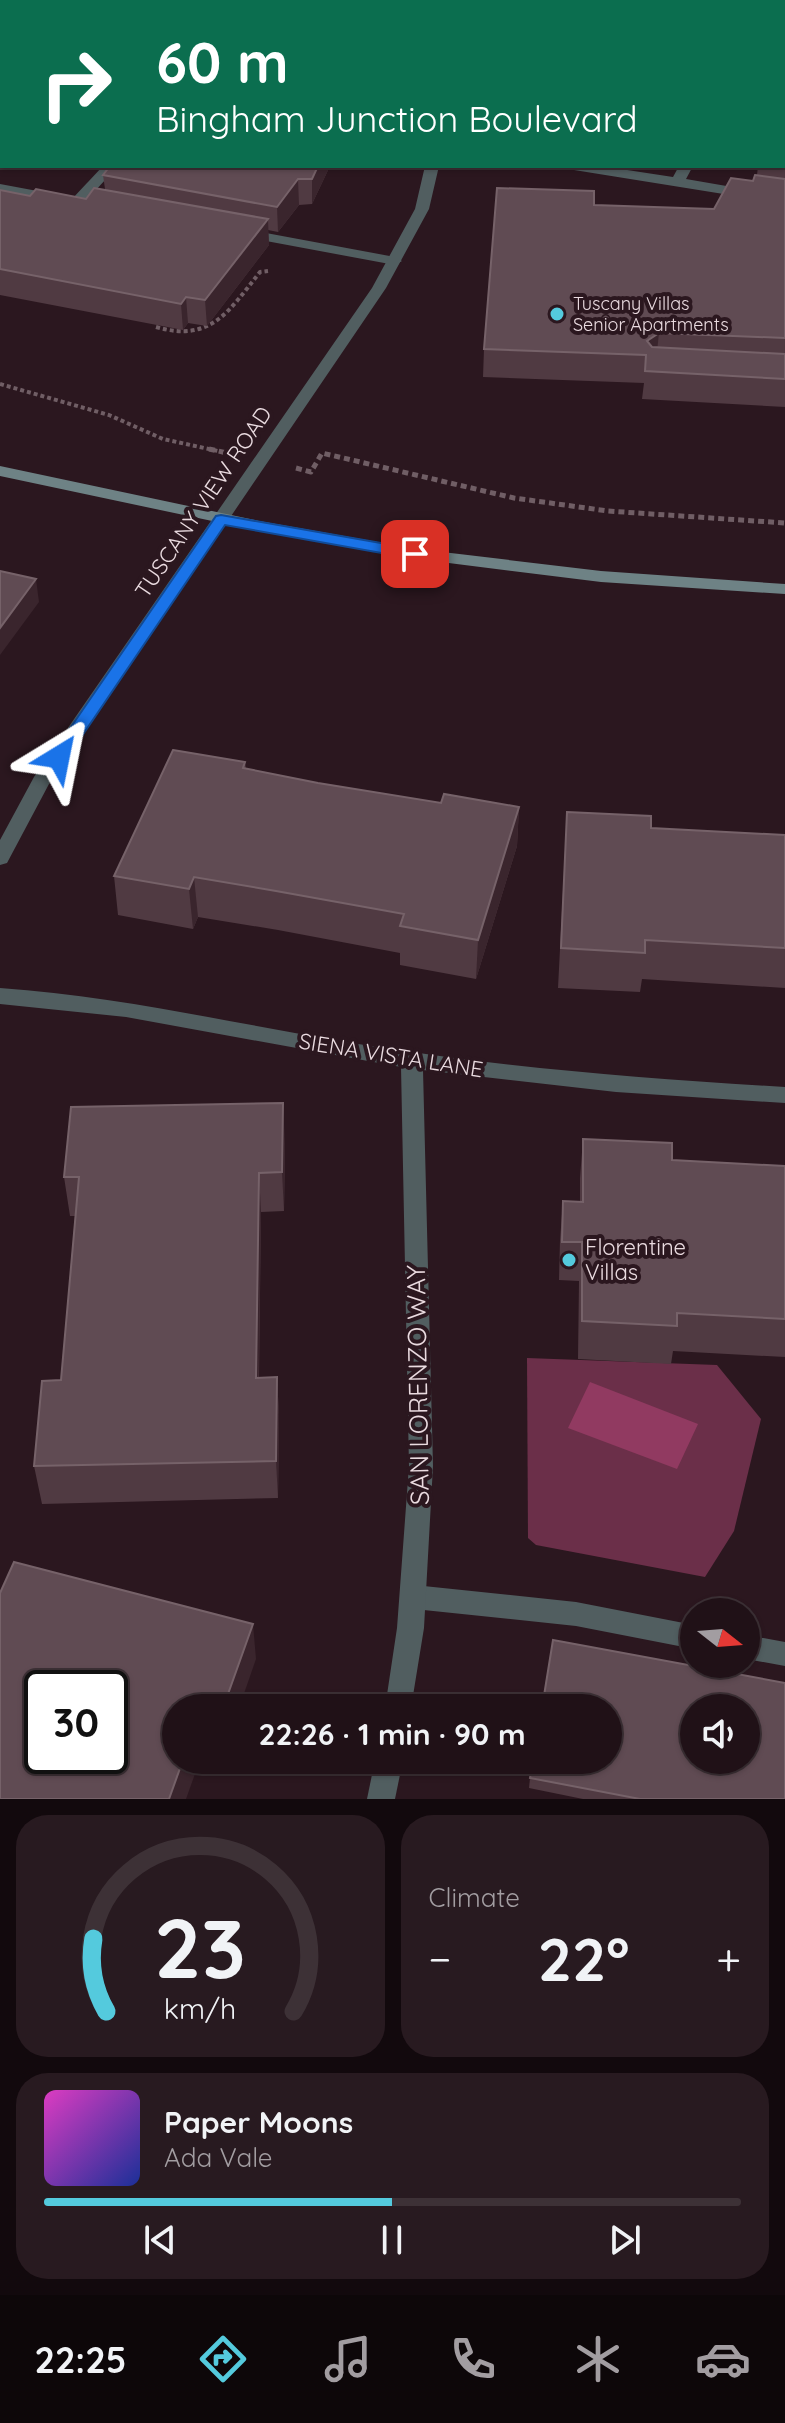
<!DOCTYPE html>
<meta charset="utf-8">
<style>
body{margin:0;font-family:Quicksand,sans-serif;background:#281a20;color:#f1f3f6;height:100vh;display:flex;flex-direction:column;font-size:30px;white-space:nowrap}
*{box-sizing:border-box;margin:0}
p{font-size:26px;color:#a29da1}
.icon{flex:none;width:44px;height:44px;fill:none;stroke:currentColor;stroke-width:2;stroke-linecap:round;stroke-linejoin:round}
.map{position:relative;height:1799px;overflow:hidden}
.sheet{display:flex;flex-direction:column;gap:16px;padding:16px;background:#12090d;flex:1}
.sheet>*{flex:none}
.top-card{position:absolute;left:0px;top:0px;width:786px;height:168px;box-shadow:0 2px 6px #0004,0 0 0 2px #3d3136;background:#0b6e4f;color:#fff;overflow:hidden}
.needle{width:52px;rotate:107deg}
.tools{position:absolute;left:680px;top:1598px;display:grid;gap:16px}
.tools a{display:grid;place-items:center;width:80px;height:80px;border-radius:50%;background:#201117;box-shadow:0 2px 6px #0004,0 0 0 2px #3d3136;font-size:40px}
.speed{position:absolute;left:24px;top:1670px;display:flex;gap:16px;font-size:40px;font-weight:700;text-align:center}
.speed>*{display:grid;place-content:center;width:104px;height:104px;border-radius:50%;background:#201117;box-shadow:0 2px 6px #0004,0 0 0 2px #3d3136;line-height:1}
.speed .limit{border:4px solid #111;border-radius:12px;background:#fff;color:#111}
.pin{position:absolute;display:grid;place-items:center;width:68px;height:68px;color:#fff;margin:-34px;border-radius:16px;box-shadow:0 4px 12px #0006}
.me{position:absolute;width:88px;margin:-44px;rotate:35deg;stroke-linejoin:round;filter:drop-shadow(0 0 6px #0008)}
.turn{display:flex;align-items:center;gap:28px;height:168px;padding:0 24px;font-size:36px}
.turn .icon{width:104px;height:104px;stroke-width:2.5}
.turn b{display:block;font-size:56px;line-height:68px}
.big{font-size:60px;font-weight:700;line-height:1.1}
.sheet .tile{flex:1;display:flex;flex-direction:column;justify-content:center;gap:12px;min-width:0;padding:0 28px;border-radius:32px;background:#281a20}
.sheet .dial{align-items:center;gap:0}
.dial svg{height:208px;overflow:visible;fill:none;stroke:#3d3136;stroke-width:7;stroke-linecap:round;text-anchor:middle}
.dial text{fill:#f1f3f6;stroke:none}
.song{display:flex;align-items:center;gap:24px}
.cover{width:96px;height:96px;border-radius:12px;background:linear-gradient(135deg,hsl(310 70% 55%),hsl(230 70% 35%))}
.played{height:8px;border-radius:4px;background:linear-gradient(90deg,#54cadd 50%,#3d3136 50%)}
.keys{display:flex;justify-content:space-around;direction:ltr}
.heat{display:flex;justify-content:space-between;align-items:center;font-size:44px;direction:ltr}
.sheet .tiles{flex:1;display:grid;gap:16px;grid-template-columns:1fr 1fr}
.tile:last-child{grid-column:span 2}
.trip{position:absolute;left:162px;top:1694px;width:460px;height:80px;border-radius:40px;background:#201117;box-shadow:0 2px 6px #0004,0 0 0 2px #3d3136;font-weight:700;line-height:80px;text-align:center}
.tabs{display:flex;height:128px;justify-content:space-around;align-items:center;background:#0d0709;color:#a29da1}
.tabs .icon{width:56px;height:56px}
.tabs .active{color:#54cadd}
.tabs b{font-size:36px;color:#f1f3f6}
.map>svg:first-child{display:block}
.green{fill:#6b2f49}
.water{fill:#913a61}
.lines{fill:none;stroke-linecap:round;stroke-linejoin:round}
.path-far1{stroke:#705e65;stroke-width:4;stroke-dasharray:4 3;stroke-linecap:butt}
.path{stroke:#705e65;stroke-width:5;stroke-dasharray:6 4;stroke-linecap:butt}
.lane{fill:#515e60;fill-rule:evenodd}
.street{fill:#515e60;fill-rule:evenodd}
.secondary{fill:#6e8285;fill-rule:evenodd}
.wall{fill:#503a42}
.shaded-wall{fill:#3a252d}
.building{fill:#604b53;stroke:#766269;stroke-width:2;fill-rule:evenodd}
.route{fill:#1a73e8;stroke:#114b97;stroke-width:2}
.poi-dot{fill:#54cadd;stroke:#2b171f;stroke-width:3}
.labels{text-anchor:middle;stroke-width:8;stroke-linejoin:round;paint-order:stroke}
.far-poi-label{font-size:18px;fill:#eadbe0;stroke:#2b171f;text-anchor:start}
.street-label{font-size:22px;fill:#eadbe0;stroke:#2b171f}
.poi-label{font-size:22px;fill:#eadbe0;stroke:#2b171f;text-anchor:start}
.near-street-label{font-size:26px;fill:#eadbe0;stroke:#2b171f}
</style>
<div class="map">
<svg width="785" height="1799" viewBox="0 0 785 1799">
<rect width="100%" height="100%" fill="#2b171f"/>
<!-- green -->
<path class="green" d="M527,1358L717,1365L761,1419L734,1531L705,1577L536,1545L528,1538Z"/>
<!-- water -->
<path class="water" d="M590,1382L698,1424L677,1469L568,1428Z"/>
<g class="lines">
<!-- path-far1 -->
<g class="path-far1">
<path d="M156,327C211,343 229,311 260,272L268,271"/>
<path d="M0,384L109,415L163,439L218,451"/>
</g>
<!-- path -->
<g class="path">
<path d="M209,449L227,453"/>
<path d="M296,468L311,472L322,453L514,498L608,511L785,523"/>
</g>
<!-- lane -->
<g class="lane">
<rect x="755" y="0" width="12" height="2"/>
<rect x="784" y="143" width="1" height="8"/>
<path d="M103,166H118L82,205H72V199Z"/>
<path d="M567,166H601L673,177L679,166H693L686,179L785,196V204L574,170Z"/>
<path d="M0,184L59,195L66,199L59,203L0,192Z"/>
<path d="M244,229L395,257L402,261L395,265L239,236L237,233Z"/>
<path d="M414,1585L576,1602L694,1625V1649L576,1626L414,1609L405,1605L401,1597L405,1589Z"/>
<path d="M746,1635L785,1642V1666L746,1659Z"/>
</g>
<!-- street -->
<g class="street">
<rect x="449" y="0" width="12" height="2"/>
<path d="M425,166H439L429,209L386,288L49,784L7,863L0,865V840L34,777L372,288L415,209Z"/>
<path d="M0,988C132,997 260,1030 391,1049C522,1069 653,1079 785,1087V1103L616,1092L423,1070L433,1466L424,1628L411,1708H385L397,1628L409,1466L401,1067L126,1017L0,1004Z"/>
<path d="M375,1760H403L395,1799H367Z"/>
</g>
<!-- secondary -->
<path class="secondary" d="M0,466L259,521L417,549L601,571L785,584V594L601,582L417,559L259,531L0,476Z"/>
</g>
<!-- wall -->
<g class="wall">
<path d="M0,0H373L372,2H2V132L0,131Z"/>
<path d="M785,150V407L642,399L644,383L483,377L484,349L594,205L714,209L753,181L757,175L758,166H784Z"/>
<path d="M330,166L312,204L299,205L278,232L268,230L269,245L207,326L188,323L183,330L0,295V190L30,196L86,199L105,189L103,175Z"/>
<path d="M245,762L246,769L318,783L441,803L519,807L517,846L476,979L400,965V953L278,930L198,917L193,929L118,915L114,876Z"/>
<path d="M567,812L651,828L785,835V988L642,979L640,992L558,988Z"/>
<path d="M583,1139L672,1160L785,1166V1357L673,1351L671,1364L578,1359L579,1281L559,1280L560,1240L563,1201L580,1202V1178Z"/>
<path d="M285,1143L284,1211L261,1212L259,1378L277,1377L279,1415L278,1498L42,1504L34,1466L61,1380L75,1216H70L64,1177Z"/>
<path d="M530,1778L785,1799H583L529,1788Z"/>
</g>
<!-- shaded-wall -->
<g class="shaded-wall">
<path d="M356,0H373L372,2H354Z"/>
<path d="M318,166H330L312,204V179Z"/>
<path d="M298,179L299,205L278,232L277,207Z"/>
<path d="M268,219L269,245L207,326L205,300Z"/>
<path d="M186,297L188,323L183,330L181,304Z"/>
<path d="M659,333L656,361L647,341Z"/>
<path d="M36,579L39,602L0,655V628Z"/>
<path d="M519,807L517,846L476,979L478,940Z"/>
<path d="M194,877L198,917L193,929L189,889Z"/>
<path d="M283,1103L285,1143L284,1211L282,1172Z"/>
<path d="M259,1173L261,1212L258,1416L256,1378Z"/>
<path d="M277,1377L279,1415L278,1498L276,1461Z"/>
<path d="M253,1624L256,1659L239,1708H223Z"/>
<path d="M183,1760H200L186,1799H169Z"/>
</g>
<!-- building -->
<g class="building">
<path d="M2,0H356L354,2H2V107H0V5H1Z"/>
<rect x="530" y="0" width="172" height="2"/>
<path d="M110,166H318L312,179H298L277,207L103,175Z"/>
<path d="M755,175L785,179V338L659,333L647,341L652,347L785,354V379L645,371L646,355L484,349L497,188L594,191V205L714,209L731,178L753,181Z"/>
<path d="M94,188L268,219L205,300L186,297L181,304L0,269V190L30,196L36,189L86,199Z"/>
<path d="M0,571L36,579L0,628Z"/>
<path d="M173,750L245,762L243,768L318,783L441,803L444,794L519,807L478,940L400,926L404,914L276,891L194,877L189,889L114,876Z"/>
<path d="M567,812L651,816V828L785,835V948L645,940V953L561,948Z"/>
<path d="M283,1103L282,1172L259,1173L256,1378L277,1377L276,1461L34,1466L42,1381L61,1380L79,1177H64L71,1107Z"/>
<path d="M583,1139L672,1143V1160L785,1166V1319L677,1313V1326L582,1321V1242H562L563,1201L583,1202Z"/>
<path d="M14,1562L253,1624L223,1708H176V1760H183L169,1799H0V1593ZM42,1688H110V1756H42Z"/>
<path d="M553,1640L785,1683V1799H640L530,1778L533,1760H608V1708H542ZM694,1708H746V1760H694Z"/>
</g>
<!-- route -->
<path class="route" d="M221,515L415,549L422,554L415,559L225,525L65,761H53L50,757L53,753L216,516Z"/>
<!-- markers -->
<g class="poi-dot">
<circle cx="557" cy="314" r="8"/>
<circle cx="569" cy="1260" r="8"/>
</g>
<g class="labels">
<!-- far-poi labels -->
<g class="far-poi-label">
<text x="573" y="310">Tuscany Villas<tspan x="573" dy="21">Senior Apartments</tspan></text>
</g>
<!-- street labels -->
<g class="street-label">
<text transform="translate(203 502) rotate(-56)" y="8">TUSCANY VIEW ROAD</text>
<text transform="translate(391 1055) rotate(9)" y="8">SIENA VISTA LANE</text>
</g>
<!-- poi labels -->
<g class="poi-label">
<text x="585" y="1255">Florentine<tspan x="585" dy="25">Villas</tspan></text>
</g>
<!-- near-street labels -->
<g class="near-street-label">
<text transform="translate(418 1385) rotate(-91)" y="9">SAN LORENZO WAY</text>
</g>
</g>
</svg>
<div class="tools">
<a><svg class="needle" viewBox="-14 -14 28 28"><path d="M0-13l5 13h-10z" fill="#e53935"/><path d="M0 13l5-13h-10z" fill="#a29da1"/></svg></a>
<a><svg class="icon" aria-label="sound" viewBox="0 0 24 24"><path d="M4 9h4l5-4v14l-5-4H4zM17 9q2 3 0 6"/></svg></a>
</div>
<div class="speed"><div class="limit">30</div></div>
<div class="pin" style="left:415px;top:554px;background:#d93025"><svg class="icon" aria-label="arrive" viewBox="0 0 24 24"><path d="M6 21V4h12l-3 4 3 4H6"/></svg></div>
<svg class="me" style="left:59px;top:757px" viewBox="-20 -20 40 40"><path d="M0-17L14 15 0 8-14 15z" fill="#1a73e8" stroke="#fff" stroke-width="4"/></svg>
<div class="trip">22:26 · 1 min · 90 m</div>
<div class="top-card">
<div class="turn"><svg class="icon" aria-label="right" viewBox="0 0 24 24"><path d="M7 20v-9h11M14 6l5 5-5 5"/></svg><div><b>60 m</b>Bingham Junction Boulevard</div></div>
</div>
</div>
<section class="sheet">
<div class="tiles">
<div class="tile dial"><svg viewBox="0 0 100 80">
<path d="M14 69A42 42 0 1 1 86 69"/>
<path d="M14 69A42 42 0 0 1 9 41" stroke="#54cadd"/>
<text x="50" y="56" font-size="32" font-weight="700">23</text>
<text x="50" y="72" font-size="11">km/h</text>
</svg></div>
<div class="tile"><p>Climate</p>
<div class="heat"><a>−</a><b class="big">22°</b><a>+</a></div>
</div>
<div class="tile">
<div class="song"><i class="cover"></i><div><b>Paper Moons</b><p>Ada Vale</p></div></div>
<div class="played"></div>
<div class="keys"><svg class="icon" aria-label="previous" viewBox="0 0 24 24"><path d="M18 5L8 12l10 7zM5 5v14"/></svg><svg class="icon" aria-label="pause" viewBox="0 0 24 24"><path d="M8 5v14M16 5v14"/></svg><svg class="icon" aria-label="next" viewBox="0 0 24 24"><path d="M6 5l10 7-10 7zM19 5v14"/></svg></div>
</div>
</div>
</section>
<nav class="tabs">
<b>22:25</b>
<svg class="icon active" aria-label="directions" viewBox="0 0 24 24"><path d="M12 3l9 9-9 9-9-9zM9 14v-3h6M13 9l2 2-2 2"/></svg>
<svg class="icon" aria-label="music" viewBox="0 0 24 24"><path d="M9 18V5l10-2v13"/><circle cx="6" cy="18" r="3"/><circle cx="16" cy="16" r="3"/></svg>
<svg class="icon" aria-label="phone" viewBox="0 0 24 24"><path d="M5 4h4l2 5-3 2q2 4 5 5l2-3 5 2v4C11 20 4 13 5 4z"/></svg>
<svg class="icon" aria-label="climate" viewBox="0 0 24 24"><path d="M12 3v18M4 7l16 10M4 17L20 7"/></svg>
<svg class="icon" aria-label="car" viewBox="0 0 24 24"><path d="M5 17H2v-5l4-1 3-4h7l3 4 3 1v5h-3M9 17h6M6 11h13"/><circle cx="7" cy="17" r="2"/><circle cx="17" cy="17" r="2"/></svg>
</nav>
